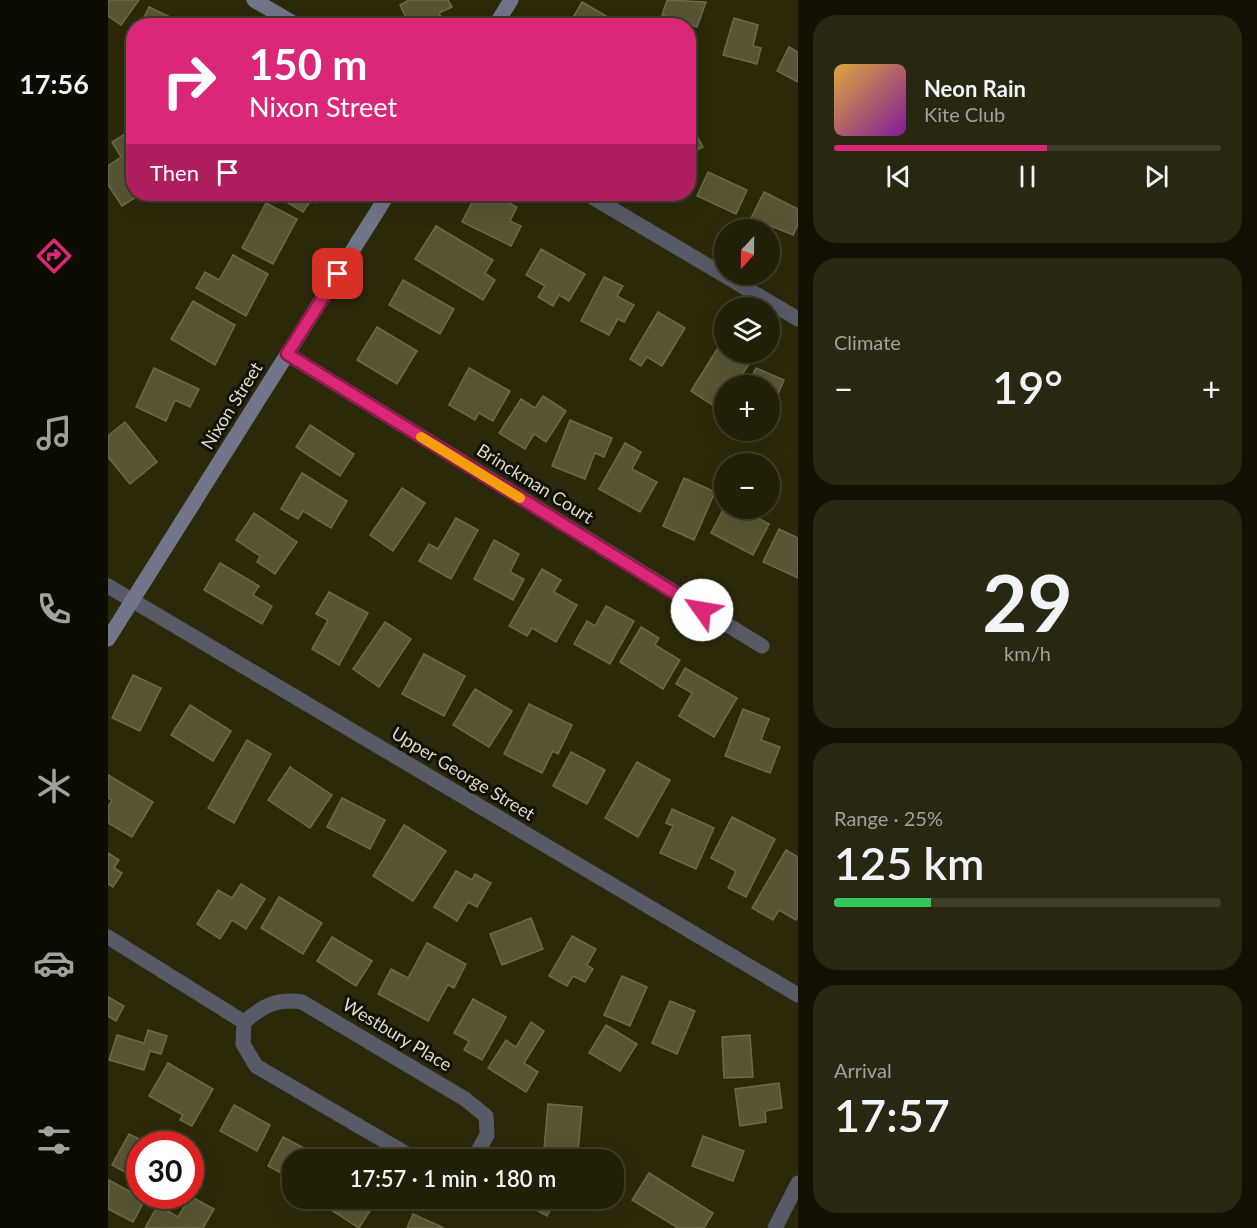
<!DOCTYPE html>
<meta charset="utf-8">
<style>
body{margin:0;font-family:Lato,sans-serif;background:#292712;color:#f1f3f6;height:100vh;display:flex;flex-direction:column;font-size:22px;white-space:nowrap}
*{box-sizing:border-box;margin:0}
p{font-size:20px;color:#a2a29c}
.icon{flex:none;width:33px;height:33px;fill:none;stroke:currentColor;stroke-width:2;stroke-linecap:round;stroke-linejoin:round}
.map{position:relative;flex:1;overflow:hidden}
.drawer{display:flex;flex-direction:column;gap:15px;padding:15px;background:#121104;width:459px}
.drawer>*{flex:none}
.guide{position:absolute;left:18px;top:18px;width:570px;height:183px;border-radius:24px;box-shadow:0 6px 24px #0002,0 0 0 2px #3e3d29;background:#db2777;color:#fff;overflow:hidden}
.needle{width:39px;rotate:202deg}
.fabs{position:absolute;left:606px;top:219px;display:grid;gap:12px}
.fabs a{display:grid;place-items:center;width:66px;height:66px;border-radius:50%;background:#211f08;box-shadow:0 6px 24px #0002,0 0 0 2px #3e3d29;font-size:30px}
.speed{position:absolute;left:18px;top:1131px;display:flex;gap:12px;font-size:30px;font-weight:700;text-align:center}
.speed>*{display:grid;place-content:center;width:78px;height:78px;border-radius:50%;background:#211f08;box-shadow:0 6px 24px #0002,0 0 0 2px #3e3d29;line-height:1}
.speed .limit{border:9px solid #d22;background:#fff;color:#111}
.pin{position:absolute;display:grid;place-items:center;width:51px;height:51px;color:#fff;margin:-26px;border-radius:12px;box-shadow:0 3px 9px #0006}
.me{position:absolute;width:66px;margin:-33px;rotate:302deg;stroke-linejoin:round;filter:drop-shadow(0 0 4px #0008)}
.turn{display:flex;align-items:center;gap:21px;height:126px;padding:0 24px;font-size:27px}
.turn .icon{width:78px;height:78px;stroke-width:2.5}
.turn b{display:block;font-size:42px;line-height:51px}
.then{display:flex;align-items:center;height:57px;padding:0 24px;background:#0003;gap:12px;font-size:22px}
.big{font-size:45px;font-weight:600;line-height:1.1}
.drawer .tile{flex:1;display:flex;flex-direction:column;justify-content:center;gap:9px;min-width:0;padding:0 21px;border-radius:24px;background:#292712}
.drawer .dial{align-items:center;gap:0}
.dial b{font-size:78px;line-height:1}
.song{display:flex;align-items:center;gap:18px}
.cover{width:72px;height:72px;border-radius:9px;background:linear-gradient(135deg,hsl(40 70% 55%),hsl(290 70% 35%))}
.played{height:6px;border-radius:3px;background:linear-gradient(90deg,#db2777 55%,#3e3d29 55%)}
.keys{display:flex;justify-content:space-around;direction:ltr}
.heat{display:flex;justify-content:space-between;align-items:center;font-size:33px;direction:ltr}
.charge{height:9px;border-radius:4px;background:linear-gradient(90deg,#34c759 25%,#3e3d29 0)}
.trip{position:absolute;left:174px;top:1149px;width:342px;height:60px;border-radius:24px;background:#211f08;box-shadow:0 6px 24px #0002,0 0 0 2px #3e3d29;font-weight:600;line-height:60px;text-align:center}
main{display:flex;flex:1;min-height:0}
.menu{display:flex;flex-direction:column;width:108px;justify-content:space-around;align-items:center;background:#0d0c03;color:#a2a29c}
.menu .icon{width:42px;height:42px}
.menu .on{color:#db2777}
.menu b{font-size:27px;color:#f1f3f6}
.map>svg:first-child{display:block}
.building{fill:#585536;stroke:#6d6949;stroke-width:1.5}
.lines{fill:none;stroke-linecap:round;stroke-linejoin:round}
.street{stroke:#575a67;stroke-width:15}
.secondary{stroke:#71768a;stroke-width:15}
.route-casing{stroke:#8e194d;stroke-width:15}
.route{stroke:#db2777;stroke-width:10}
.slow{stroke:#f59e0b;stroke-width:10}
.labels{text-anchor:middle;stroke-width:6;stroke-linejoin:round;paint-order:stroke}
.street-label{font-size:18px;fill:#dddbca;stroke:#131105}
</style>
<main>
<nav class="menu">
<b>17:56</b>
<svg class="icon on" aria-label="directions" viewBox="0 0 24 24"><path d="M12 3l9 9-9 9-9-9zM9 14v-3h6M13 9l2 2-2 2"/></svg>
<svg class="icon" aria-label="music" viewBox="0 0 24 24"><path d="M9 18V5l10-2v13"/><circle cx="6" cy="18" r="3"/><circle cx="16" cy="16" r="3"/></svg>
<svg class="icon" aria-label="phone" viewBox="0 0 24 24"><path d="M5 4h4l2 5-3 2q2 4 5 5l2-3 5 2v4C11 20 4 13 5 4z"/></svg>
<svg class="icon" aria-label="climate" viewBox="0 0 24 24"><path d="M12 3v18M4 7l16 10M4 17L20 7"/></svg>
<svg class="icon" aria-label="car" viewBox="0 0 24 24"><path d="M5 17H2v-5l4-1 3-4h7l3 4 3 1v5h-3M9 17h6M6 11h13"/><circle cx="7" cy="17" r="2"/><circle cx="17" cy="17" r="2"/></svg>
<svg class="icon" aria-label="filters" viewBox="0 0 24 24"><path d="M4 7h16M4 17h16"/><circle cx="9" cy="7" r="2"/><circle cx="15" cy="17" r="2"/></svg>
</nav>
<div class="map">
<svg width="690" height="1228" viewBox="0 0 690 1228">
<rect width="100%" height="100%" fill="#2c290a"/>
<!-- building -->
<g class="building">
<path d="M0,0H31L13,25L0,16Z"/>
<path d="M301,0H340L344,7L331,13L335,22L327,26H317L315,21L302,26L292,5Z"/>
<path d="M559,0L598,2L589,27L554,15Z"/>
<path d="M474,2L500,17L495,26H460Z"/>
<path d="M41,7L81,26H32Z"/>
<path d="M626,18L650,25L645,46L653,48L649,64L615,55Z"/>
<path d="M681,47L690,52V82L669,71Z"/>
<path d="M582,123L595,147L580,155V124Z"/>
<path d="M25,129L26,194H33L14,206L0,185V166L13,157L4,142Z"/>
<path d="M600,172L639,190L628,214L589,196Z"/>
<path d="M656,192L690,209V225L685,235L643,218Z"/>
<path d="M179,194H213L207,203L203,200L195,212L175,200Z"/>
<path d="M368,194H383L409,207L402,221L413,226L403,246L354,222Z"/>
<path d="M158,203L189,219L165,264L134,248Z"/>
<path d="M328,226L385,260L377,273L387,280L375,300L307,259Z"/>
<path d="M433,249L477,274L461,301L451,295L445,306L430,297L437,286L418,275Z"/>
<path d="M125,255L160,274L138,316L88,288L97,272L111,280Z"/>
<path d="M496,277L515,286L509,296L526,305L516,322L510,319L501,335L473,321Z"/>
<path d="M295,280L346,309L332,334L281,305Z"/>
<path d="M85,301L127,325L107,365L63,339Z"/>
<path d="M550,312L577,328L554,366L539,357L533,366L522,359Z"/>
<path d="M269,327L309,351L289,384L249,360Z"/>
<path d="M611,346L616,349V352H622L641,364L627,386H616V403L612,410L583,391Z"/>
<path d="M46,368L91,389L82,407L67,400L58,421L28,407Z"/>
<path d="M361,368L402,391L385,421L371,413L367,420L341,405Z"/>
<path d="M648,368L676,380L662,413V386H640Z"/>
<path d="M435,396L458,411L438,442L426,434L417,449L391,433L413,399L427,408Z"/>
<path d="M462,420L504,438L496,457L487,453L477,479L444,466Z"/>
<path d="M17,422L49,462L22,484L0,457V436Z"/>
<path d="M202,425L246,454L232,476L188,447Z"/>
<path d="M517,443L533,452L524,469L549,482L532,512L491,489Z"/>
<path d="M194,473L239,501L223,528L195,511L190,519L173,509Z"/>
<path d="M576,478L607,492L586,540L555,526Z"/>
<path d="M294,488L317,503L285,551L262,535Z"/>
<path d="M616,508H632L661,524L645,555L603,533Z"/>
<path d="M146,513L189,542L167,574L149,562L152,556L128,540Z"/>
<path d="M348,518L370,530L343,579L311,561L321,544L330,549Z"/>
<path d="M671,529L690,538V578L655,562Z"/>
<path d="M386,540L411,554L402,572L416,579L405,600L366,579Z"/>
<path d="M112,563L151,586L145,595L164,606L154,624L96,590Z"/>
<path d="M434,569L453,580L446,592L469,605L448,642L424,628L419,636L401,626Z"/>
<path d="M221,592L260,613L231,665L204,649L220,620L208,614Z"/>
<path d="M498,606L526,621L502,664L466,644L479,621L487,626Z"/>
<path d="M277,622L303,639L271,687L245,669Z"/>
<path d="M533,627L551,638L547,645L572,660L555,689L512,662Z"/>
<path d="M316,654L357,676L336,716L294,694Z"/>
<path d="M577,668L629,698L606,737L571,716L584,693L568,684Z"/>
<path d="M25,675L53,688L32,731L4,718Z"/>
<path d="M367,689L404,711L381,747L345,725Z"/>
<path d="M421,704L464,725L450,754L445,751L434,773L396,754Z"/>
<path d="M82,705L123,731L105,761L63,735Z"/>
<path d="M635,709L661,719L653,740L672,747L662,773L617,756Z"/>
<path d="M139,740L163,754L126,823L100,808Z"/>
<path d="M463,752L497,770L479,804L445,786Z"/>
<path d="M529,762L562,780L530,837L497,818Z"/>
<path d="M182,767L224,795L202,828L160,800Z"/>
<path d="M0,775L45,802L24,837L0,823V807L4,800L0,798Z"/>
<path d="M234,798L277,820L262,849L219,827Z"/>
<path d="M564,809L606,828L588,869L552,853L565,826L558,823Z"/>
<path d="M624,817L667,839L638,897L620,888L628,871L603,858Z"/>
<path d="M296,825L338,851L305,901L265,876Z"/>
<path d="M678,850L690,857V917L688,920L671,910L665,920L644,908Z"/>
<path d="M0,853L11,860L6,868L14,873L5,887L0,884Z"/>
<path d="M348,871L364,880L367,874L383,883L369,907L360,902L349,921L326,907Z"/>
<path d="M133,884L157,899L138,929L124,920L112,939L89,924L110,890L124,898Z"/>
<path d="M171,897L214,923L195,954L153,928Z"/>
<path d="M423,918L435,949L394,965L382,934Z"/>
<path d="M464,936L488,949L479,965L485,969L477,982L465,976L459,986L441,976Z"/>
<path d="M224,937L264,961L248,986L209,961Z"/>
<path d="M319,943L358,964L346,988L340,985L320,1021L270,994L283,969L300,978Z"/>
<path d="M514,976L539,987L522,1026L496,1015Z"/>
<path d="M0,997L16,1006L8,1021L0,1016Z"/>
<path d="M365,999L398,1017L374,1060L356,1050L361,1041L346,1033Z"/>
<path d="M562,1001L587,1011L569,1054L544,1043Z"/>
<path d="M423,1022L436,1031L416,1063L430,1072L418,1092L380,1068L398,1040L408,1047Z"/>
<path d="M498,1025L529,1044L512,1071L481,1053Z"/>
<path d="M40,1030L59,1036L53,1054L42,1051L36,1070L1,1060L9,1035L36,1043Z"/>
<path d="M642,1035L645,1077L616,1078L614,1037Z"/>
<path d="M60,1063L105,1089L84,1126L72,1120L75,1115L41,1096Z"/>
<path d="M671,1083L674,1108L657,1111L658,1122L632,1126L627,1089Z"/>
<path d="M440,1104L474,1107L470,1152L436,1149Z"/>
<path d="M126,1105L162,1125L149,1151L112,1131Z"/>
<path d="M21,1134L41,1144H32V1166L26,1177L4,1165Z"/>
<path d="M595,1136L636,1151L625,1181L584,1166Z"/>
<path d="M175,1137L215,1158L214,1160H184V1179L160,1166Z"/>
<path d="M541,1173L605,1213L596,1228H570L524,1200Z"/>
<path d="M1,1180L37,1200L25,1222L0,1209Z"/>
<path d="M82,1196L106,1209L95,1228H37L50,1205L70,1217Z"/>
<path d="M226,1198H270L251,1228L220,1208Z"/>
<path d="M406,1198H448L439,1216Z"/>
<path d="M305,1214L336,1228H299Z"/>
</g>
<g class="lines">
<!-- street -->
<g class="street">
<path d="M479,194L690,319"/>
<path d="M179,354L654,646"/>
<path d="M0,586L690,995"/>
<path d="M0,937L136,1022"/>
<path d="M309,1160L148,1066L135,1044L136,1022C155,1006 168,998 194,1002L357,1099L378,1116L379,1135L365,1160"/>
<path d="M667,1228L690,1183"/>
</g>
<!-- secondary -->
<g class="secondary">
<path d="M146,0L190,26"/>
<path d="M387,26L403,0"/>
<path d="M0,639L280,194"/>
</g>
</g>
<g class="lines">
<defs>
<path id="route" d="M230,274L179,354L594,610"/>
</defs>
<!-- route casing -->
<use href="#route" class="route-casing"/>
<!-- route -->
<use href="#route" class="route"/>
<!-- slow -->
<path class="slow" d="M313,437L412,498"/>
</g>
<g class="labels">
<!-- street labels -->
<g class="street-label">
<text transform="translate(124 406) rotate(-58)" y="6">Nixon Street</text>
<text transform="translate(427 484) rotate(32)" y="6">Brinckman Court</text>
<text transform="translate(355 774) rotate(31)" y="6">Upper George Street</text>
<text transform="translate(289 1035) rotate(31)" y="6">Westbury Place</text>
</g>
</g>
</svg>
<div class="fabs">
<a><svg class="needle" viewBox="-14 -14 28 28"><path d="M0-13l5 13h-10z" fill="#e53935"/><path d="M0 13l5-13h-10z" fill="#a2a29c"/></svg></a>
<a><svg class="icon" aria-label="layers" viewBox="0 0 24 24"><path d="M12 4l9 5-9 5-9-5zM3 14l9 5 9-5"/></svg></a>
<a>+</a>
<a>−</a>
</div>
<div class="speed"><div class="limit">30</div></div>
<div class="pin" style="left:230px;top:274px;background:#d93025"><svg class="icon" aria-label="arrive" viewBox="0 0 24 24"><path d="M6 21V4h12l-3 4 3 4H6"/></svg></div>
<svg class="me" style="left:594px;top:610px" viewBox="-20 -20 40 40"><circle r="19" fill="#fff"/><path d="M0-13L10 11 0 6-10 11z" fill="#db2777"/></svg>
<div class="trip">17:57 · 1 min · 180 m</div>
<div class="guide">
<div class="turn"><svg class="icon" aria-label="right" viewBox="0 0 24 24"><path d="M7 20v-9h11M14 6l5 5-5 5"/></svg><div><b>150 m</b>Nixon Street</div></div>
<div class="then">Then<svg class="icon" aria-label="arrive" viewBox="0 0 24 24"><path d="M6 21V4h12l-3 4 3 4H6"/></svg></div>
</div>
</div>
<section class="drawer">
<div class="tile">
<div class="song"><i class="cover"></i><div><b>Neon Rain</b><p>Kite Club</p></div></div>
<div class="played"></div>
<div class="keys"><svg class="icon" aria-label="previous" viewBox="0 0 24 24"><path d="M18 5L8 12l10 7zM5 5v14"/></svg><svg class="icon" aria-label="pause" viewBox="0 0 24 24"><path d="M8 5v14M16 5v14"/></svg><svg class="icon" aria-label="next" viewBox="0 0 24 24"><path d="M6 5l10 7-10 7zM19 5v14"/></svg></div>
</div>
<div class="tile"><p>Climate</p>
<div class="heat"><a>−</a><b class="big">19°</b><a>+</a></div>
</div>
<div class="tile dial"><b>29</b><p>km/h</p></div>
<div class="tile"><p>Range · 25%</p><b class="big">125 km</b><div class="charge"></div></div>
<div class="tile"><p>Arrival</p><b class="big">17:57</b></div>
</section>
</main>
